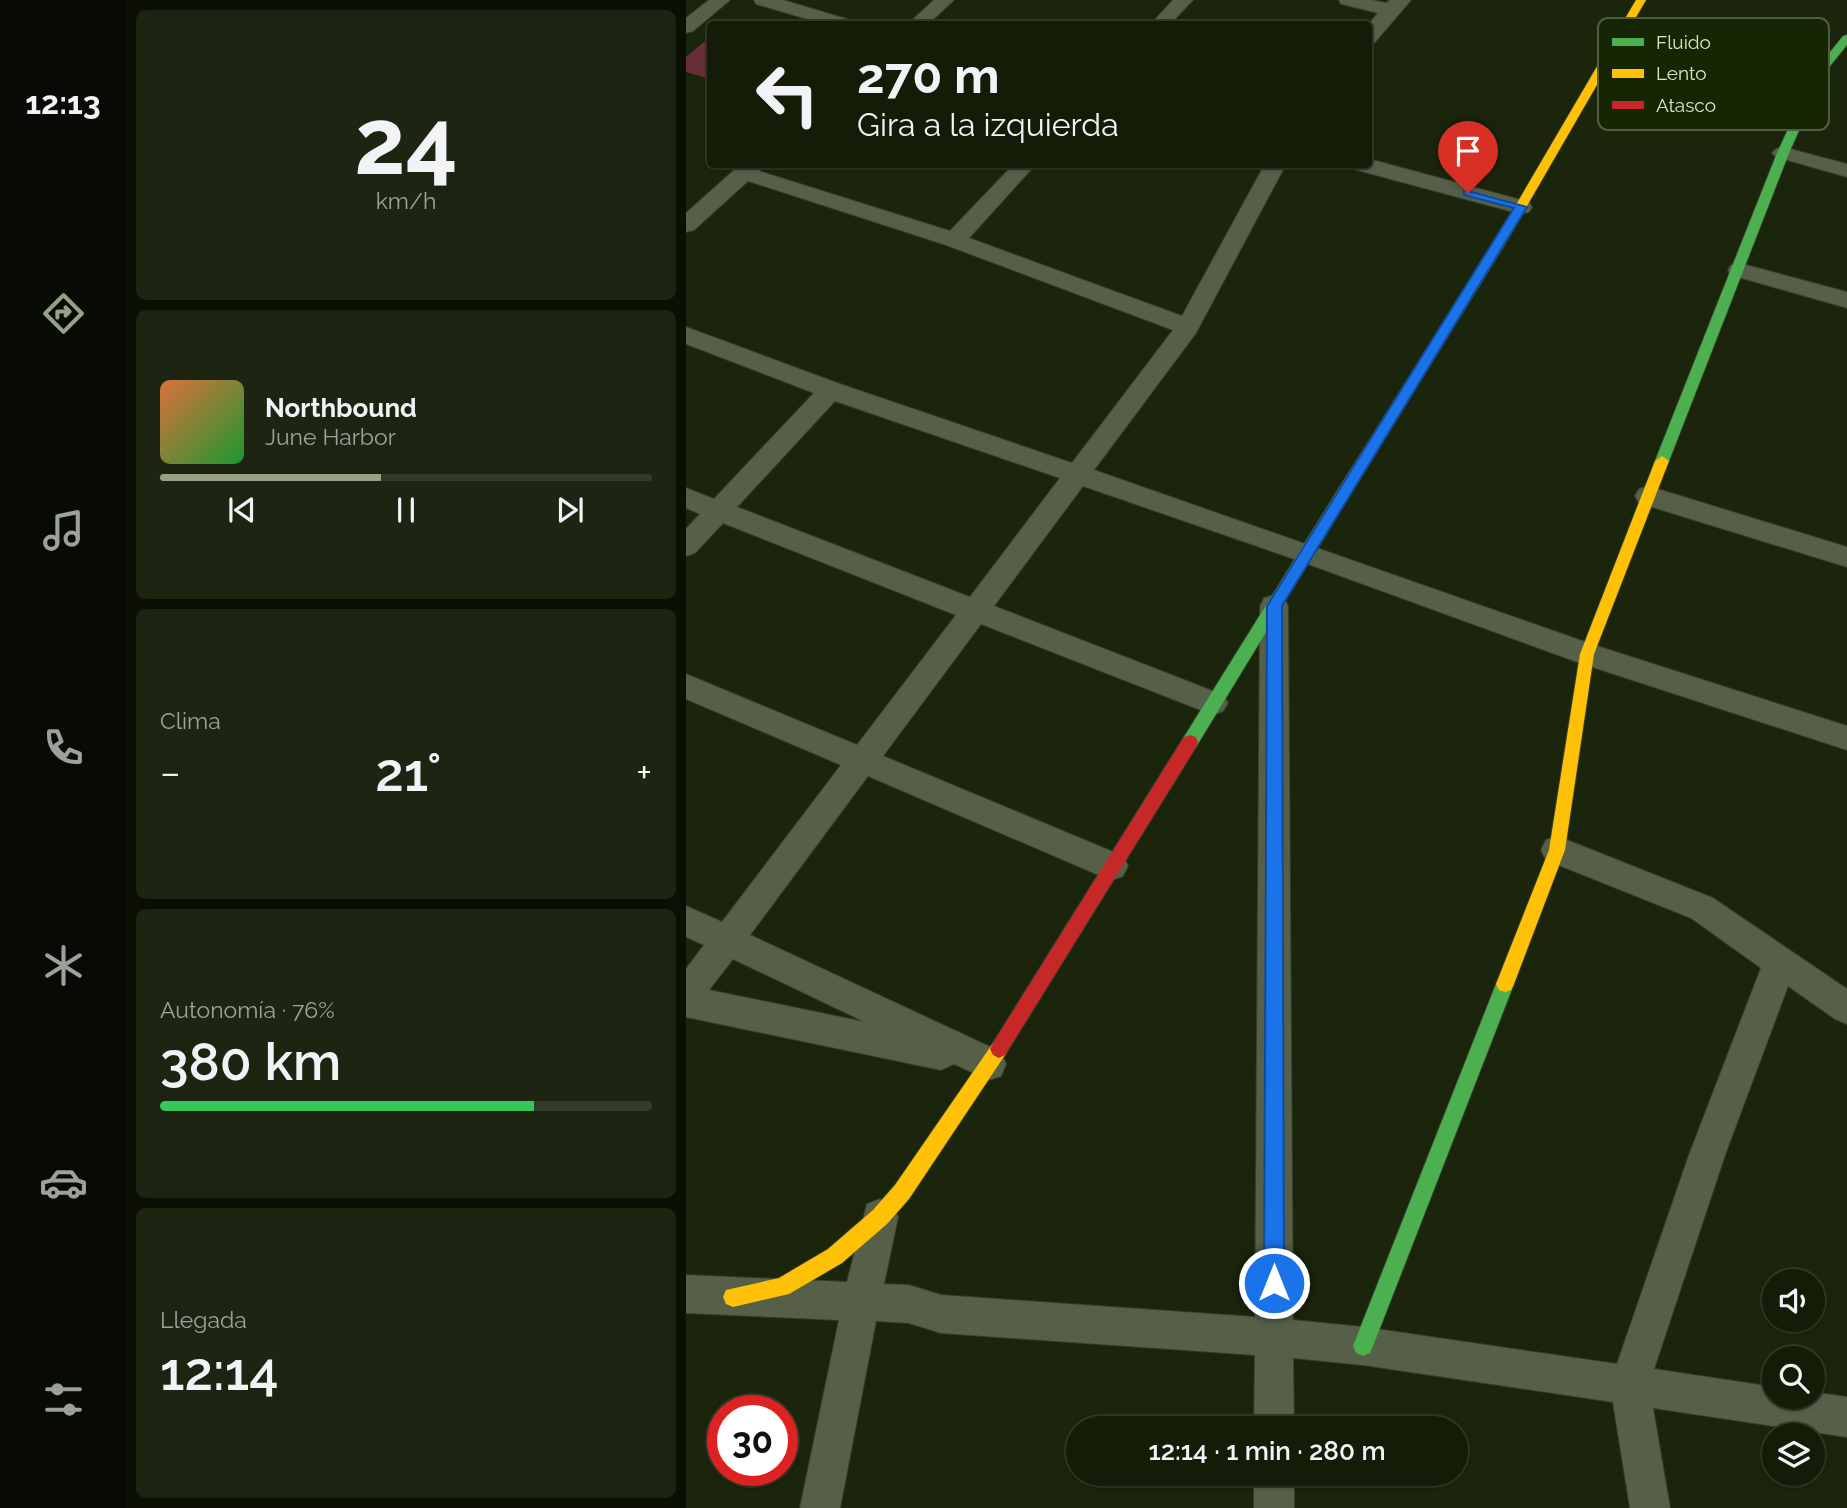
<!DOCTYPE html>
<html lang="es">
<meta charset="utf-8">
<style>
body{margin:0;font-family:Raleway,sans-serif;background:#1d2512;color:#f1f3f6;height:100vh;display:flex;flex-direction:column;font-size:26px;white-space:nowrap}
*{box-sizing:border-box;margin:0}
p{font-size:23px;color:#9da19c}
.icon{flex:none;width:38px;height:38px;fill:none;stroke:currentColor;stroke-width:2;stroke-linecap:round;stroke-linejoin:round}
.map{position:relative;flex:1;overflow:hidden}
.panel{display:flex;flex-direction:column;gap:10px;padding:10px;background:#0b0f04;width:560px}
.panel>*{flex:none}
.hud{position:absolute;left:21px;top:21px;width:665px;height:147px;border-radius:7px;box-shadow:0 2px 5px #0004,0 0 0 2px #333a29;background:#141c08;color:#f1f3f6;overflow:hidden}
.controls{position:absolute;left:1076px;top:1269px;display:grid;gap:14px}
.controls a{display:grid;place-items:center;width:63px;height:63px;border-radius:50%;background:#141c08;box-shadow:0 2px 5px #0004,0 0 0 2px #333a29;font-size:35px}
.speed{position:absolute;left:21px;top:1395px;display:flex;gap:14px;font-size:35px;font-weight:700;text-align:center}
.speed>*{display:grid;place-content:center;width:91px;height:91px;border-radius:50%;background:#141c08;box-shadow:0 2px 5px #0004,0 0 0 2px #333a29;line-height:1}
.speed .limit{border:10px solid #d22;background:#fff;color:#111}
.pin{position:absolute;display:grid;place-items:center;width:60px;height:60px;color:#fff;margin:-72px -30px;border-radius:50% 50% 50% 0;rotate:-45deg;box-shadow:0 0 7px #0007}
.pin .icon{rotate:45deg}
.me{position:absolute;width:77px;margin:-38px;rotate:0deg;stroke-linejoin:round;filter:drop-shadow(0 0 5px #0008)}
.turn{display:flex;align-items:center;gap:24px;height:147px;padding:0 35px;font-size:32px}
.turn .icon{width:91px;height:91px;stroke-width:2.5}
.turn b{display:block;font-size:49px;line-height:60px}
.big{font-size:52px;font-weight:600;line-height:1.1}
.panel .card{flex:1;display:flex;flex-direction:column;justify-content:center;gap:10px;min-width:0;padding:0 24px;border-radius:10px;background:#1d2512}
.panel .dial{align-items:center;gap:0}
.dial b{font-size:91px;line-height:1}
.song{display:flex;align-items:center;gap:21px}
.cover{width:84px;height:84px;border-radius:10px;background:linear-gradient(135deg,hsl(20 70% 55%),hsl(130 70% 35%))}
.played{height:7px;border-radius:4px;background:linear-gradient(90deg,#94a384 45%,#333a29 45%)}
.keys{display:flex;justify-content:space-around;direction:ltr}
.heat{display:flex;justify-content:space-between;align-items:center;font-size:38px;direction:ltr}
.charge{height:10px;border-radius:5px;background:linear-gradient(90deg,#34c759 76%,#333a29 0)}
.trip{position:absolute;left:380px;top:1416px;width:402px;height:70px;border-radius:35px;background:#141c08;box-shadow:0 2px 5px #0004,0 0 0 2px #333a29;font-weight:600;line-height:70px;text-align:center}
main{display:flex;flex:1;min-height:0}
.tab-bar{display:flex;flex-direction:column;width:126px;justify-content:space-around;align-items:center;background:#080b03;color:#9da19c}
.tab-bar .icon{width:49px;height:49px}
.tab-bar .selected{color:#94a384}
.tab-bar b{font-size:32px;color:#f1f3f6}
.map>svg:first-child{display:block}
.green{fill:#673038}
.lines{fill:none;stroke-linecap:round;stroke-linejoin:round}
.street-casing{stroke:#353e2b;stroke-width:2}
.fast-casing{stroke:#353e2b;stroke-width:2}
.slow-casing{stroke:#353e2b;stroke-width:2}
.jam-casing{stroke:#353e2b;stroke-width:2}
.street{fill:#566049;fill-rule:evenodd}
.fast{fill:#4caf50;fill-rule:evenodd}
.slow{fill:#ffc107;fill-rule:evenodd}
.jam{fill:#c62828;fill-rule:evenodd}
.route{fill:#1a73e8;stroke:#114b97;stroke-width:2}
.key{fill:#162503;stroke:#4f5f3d;stroke-width:2}
.key-label{font-size:19px;fill:#d5e7c5}
</style>
<main>
<nav class="tab-bar">
<b>12:13</b>
<svg class="icon selected" aria-label="directions" viewBox="0 0 24 24"><path d="M12 3l9 9-9 9-9-9zM9 14v-3h6M13 9l2 2-2 2"/></svg>
<svg class="icon" aria-label="music" viewBox="0 0 24 24"><path d="M9 18V5l10-2v13"/><circle cx="6" cy="18" r="3"/><circle cx="16" cy="16" r="3"/></svg>
<svg class="icon" aria-label="phone" viewBox="0 0 24 24"><path d="M5 4h4l2 5-3 2q2 4 5 5l2-3 5 2v4C11 20 4 13 5 4z"/></svg>
<svg class="icon" aria-label="climate" viewBox="0 0 24 24"><path d="M12 3v18M4 7l16 10M4 17L20 7"/></svg>
<svg class="icon" aria-label="car" viewBox="0 0 24 24"><path d="M5 17H2v-5l4-1 3-4h7l3 4 3 1v5h-3M9 17h6M6 11h13"/><circle cx="7" cy="17" r="2"/><circle cx="17" cy="17" r="2"/></svg>
<svg class="icon" aria-label="filters" viewBox="0 0 24 24"><path d="M4 7h16M4 17h16"/><circle cx="9" cy="7" r="2"/><circle cx="15" cy="17" r="2"/></svg>
</nav>
<section class="panel">
<div class="card dial"><b>24</b><p>km/h</p></div>
<div class="card">
<div class="song"><i class="cover"></i><div><b>Northbound</b><p>June Harbor</p></div></div>
<div class="played"></div>
<div class="keys"><svg class="icon" aria-label="previous" viewBox="0 0 24 24"><path d="M18 5L8 12l10 7zM5 5v14"/></svg><svg class="icon" aria-label="pause" viewBox="0 0 24 24"><path d="M8 5v14M16 5v14"/></svg><svg class="icon" aria-label="next" viewBox="0 0 24 24"><path d="M6 5l10 7-10 7zM19 5v14"/></svg></div>
</div>
<div class="card"><p>Clima</p>
<div class="heat"><a>−</a><b class="big">21°</b><a>+</a></div>
</div>
<div class="card"><p>Autonomía · 76%</p><b class="big">380 km</b><div class="charge"></div></div>
<div class="card"><p>Llegada</p><b class="big">12:14</b></div>
</section>
<div class="map">
<svg width="1161" height="1508" viewBox="0 0 1161 1508">
<rect width="100%" height="100%" fill="#1a250b"/>
<!-- green -->
<path class="green" d="M24,37V79L0,72V57Z"/>
<g class="lines">
<defs>
<g id="street">
<path d="M23,0H44L7,31L0,33V18Z"/>
<path d="M68,0H97L164,20L167,24H138L70,4Z"/>
<path d="M248,0H268L242,24H222Z"/>
<path d="M487,0H507L484,24H465Z"/>
<path d="M653,0H686L700,3L704,0H725L689,42L682,44V25L692,13L655,4Z"/>
<path d="M1097,147L1161,164V177L1090,157L1086,153L1090,149Z"/>
<path d="M683,159L843,202L846,207L843,212L835,214L667,169L665,164H682Z"/>
<path d="M55,164H78L73,171L264,231L328,164H350L283,238L496,316L579,164H600L510,333L408,470L908,645L1161,726V750L891,662L611,560L397,486L308,606L537,695L542,703L537,711L527,715L517,711L295,624L197,756L437,856L442,866L437,876L426,880L415,876L182,776L64,935L315,1052L320,1064L315,1076L303,1080L268,1064L255,1070L0,1017V969L18,945L0,937V906L36,922L155,765L0,699V674L171,745L270,615L37,523L9,553L0,556V529L14,514L0,508V488L28,499L128,393L0,344V327L154,384L386,463L487,330L260,245L62,181L8,230L0,232V213ZM149,401L374,478L284,597L51,507ZM47,959L179,1022L23,990Z"/>
<path d="M1053,263L1161,292V308L1045,275L1042,270L1045,265Z"/>
<path d="M962,486L1161,547V567L953,503L949,496L953,489Z"/>
<path d="M588,595L598,598L602,606L607,1320L677,1327L931,1364L1003,1155L1075,968L1005,918L860,860L855,850L860,840L871,836L1027,898L1161,989V1024L1149,1019L1102,986L1039,1155L968,1369L1088,1387V1396H1127V1392L1161,1397V1437L967,1408L984,1508H944L927,1402L677,1365L607,1358L608,1428H568L569,1355L255,1333L223,1323L190,1321L154,1508H114L153,1320L0,1313V1275L161,1282L181,1204L194,1199L207,1204L212,1217L198,1284L223,1285L255,1295L569,1317L574,606L578,598Z"/>
<rect x="568" y="1474" width="40" height="34"/>
</g>
<g id="fast">
<path d="M1161,35V45L1139,72L1103,153L983,461L976,466L971,464L969,461L1091,153L1129,71L1157,36Z"/>
<path d="M655,492L660,493L662,497L660,501L510,747H498L496,742L498,737L650,493Z"/>
<path d="M819,976L825,978L828,984L687,1346L684,1353L677,1356L670,1353L667,1346L810,984L813,978Z"/>
</g>
<g id="slow">
<path d="M950,0H960L819,244L660,501H650L648,497L650,493L807,244Z"/>
<path d="M976,456L983,461L908,654L879,850L828,984L825,990L819,992L813,990L810,984L863,850L894,654L969,461Z"/>
<path d="M313,1040L319,1043L322,1049L319,1055L223,1199L201,1224L156,1263L103,1294L47,1307L40,1304L37,1297L40,1290L93,1278L142,1249L187,1210L209,1185L307,1043Z"/>
</g>
<path id="jam" d="M504,735L510,737L512,742L510,747L319,1055L313,1058L307,1055L304,1049L307,1043L498,737Z"/>
</defs>
<!-- street casing -->
<use href="#street" class="street-casing"/>
<!-- fast casing -->
<use href="#fast" class="fast-casing"/>
<!-- slow casing -->
<use href="#slow" class="slow-casing"/>
<!-- jam casing -->
<use href="#jam" class="jam-casing"/>
<!-- street -->
<use href="#street" class="street"/>
<!-- fast -->
<use href="#fast" class="fast"/>
<!-- slow -->
<use href="#slow" class="slow"/>
<!-- jam -->
<use href="#jam" class="jam"/>
</g>
<!-- route -->
<path class="route" d="M778,190L841,207L596,606L598,1283L595,1290L588,1293L581,1290L578,1283L581,606L828,208L778,195Z"/>
<!-- legend -->
<rect x="912" y="18" width="231" height="112" rx="10" class="key"/>
<rect x="926" y="38" width="32" height="8" fill="#4caf50"/>
<rect x="926" y="69" width="32" height="9" fill="#ffc107"/>
<rect x="926" y="101" width="32" height="8" fill="#c62828"/>
<g class="key-label">
<text x="970" y="49">Fluido</text>
<text x="970" y="80">Lento</text>
<text x="970" y="112">Atasco</text>
</g>
</svg>
<div class="controls">
<a><svg class="icon" aria-label="sound" viewBox="0 0 24 24"><path d="M4 9h4l5-4v14l-5-4H4zM17 9q2 3 0 6"/></svg></a>
<a><svg class="icon" aria-label="search" viewBox="0 0 24 24"><circle cx="10" cy="10" r="6"/><path d="M15 15l6 6"/></svg></a>
<a><svg class="icon" aria-label="layers" viewBox="0 0 24 24"><path d="M12 4l9 5-9 5-9-5zM3 14l9 5 9-5"/></svg></a>
</div>
<div class="speed"><div class="limit">30</div></div>
<div class="pin" style="left:782px;top:193px;background:#d93025"><svg class="icon" aria-label="arrive" viewBox="0 0 24 24"><path d="M6 21V4h12l-3 4 3 4H6"/></svg></div>
<svg class="me" style="left:588px;top:1283px" viewBox="-20 -20 40 40"><circle r="17" fill="#1a73e8" stroke="#fff" stroke-width="3"/><path d="M0-11L8 9 0 5-8 9z" fill="#fff"/></svg>
<div class="trip">12:14 · 1 min · 280 m</div>
<div class="hud">
<div class="turn"><svg class="icon" aria-label="left" viewBox="0 0 24 24"><path d="M17 20v-9H6M10 6l-5 5 5 5"/></svg><div><b>270 m</b>Gira a la izquierda</div></div>
</div>
</div>
</main>
